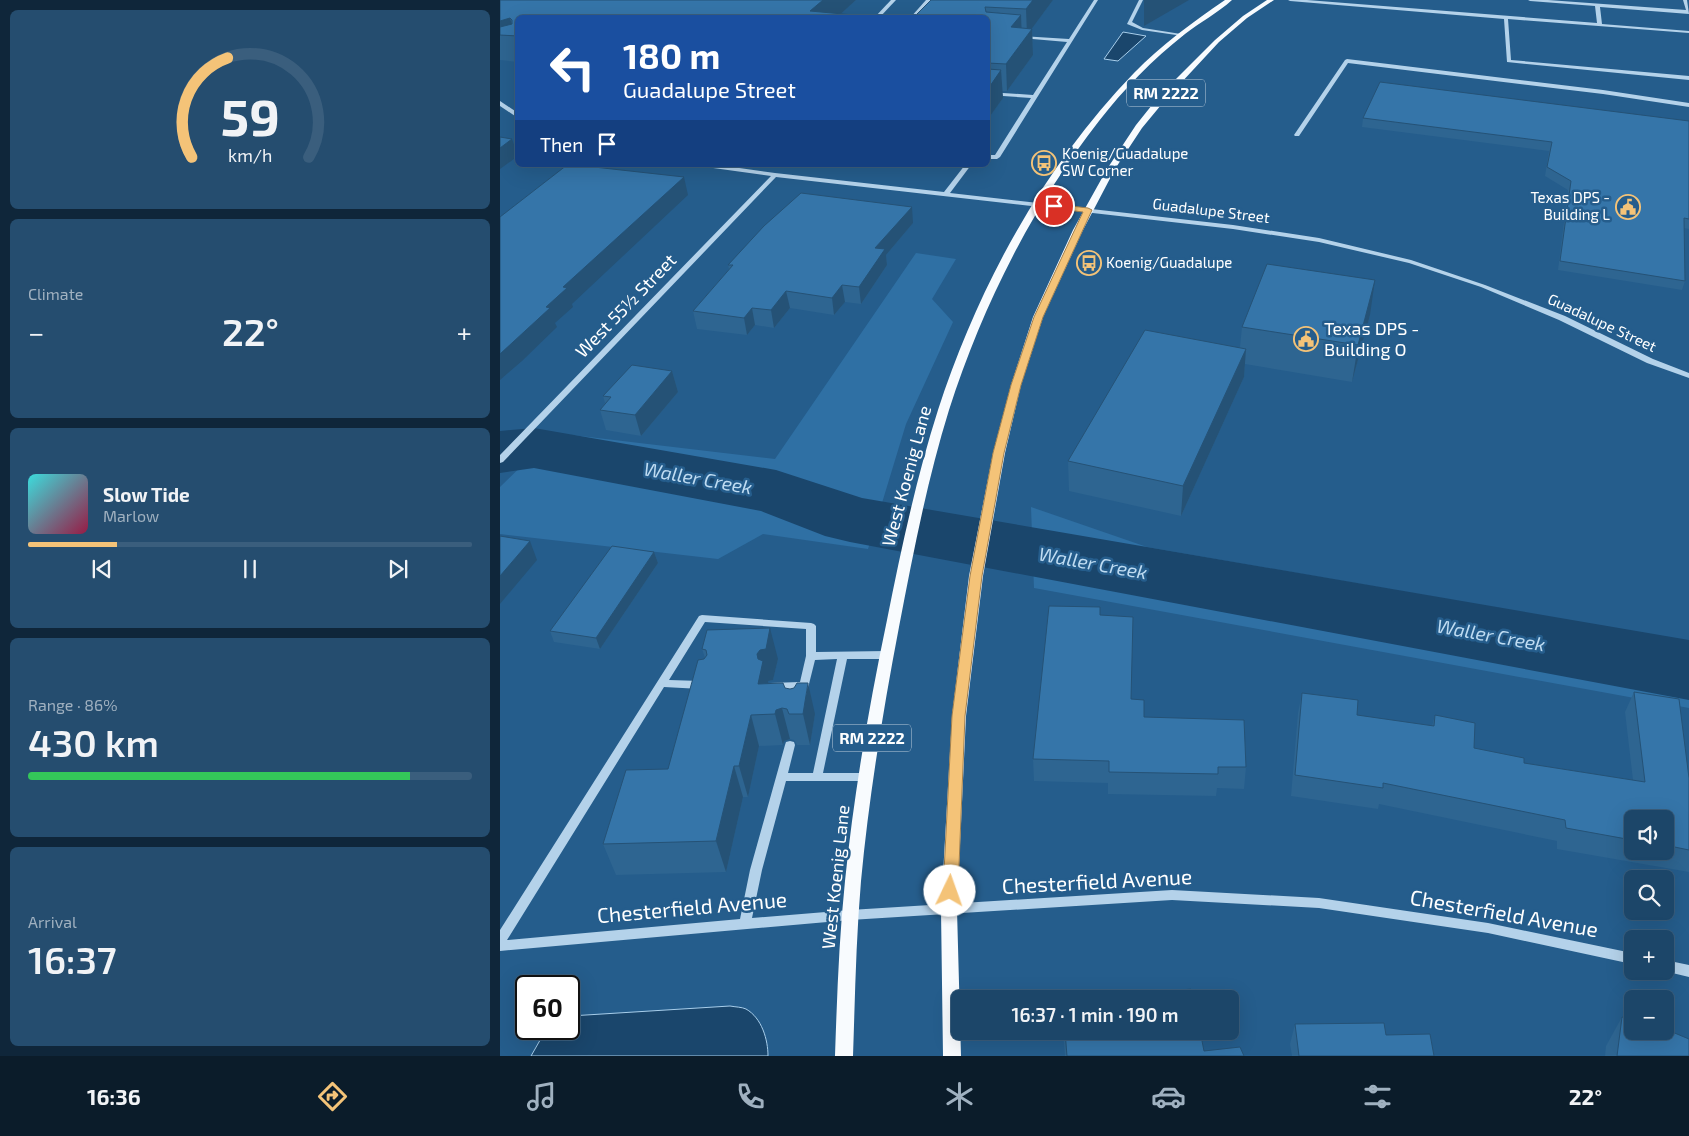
<!DOCTYPE html>
<meta charset="utf-8">
<style>
body{margin:0;font-family:"Exo 2",sans-serif;background:#254d6f;color:#f1f3f6;height:100vh;display:flex;flex-direction:column;font-size:19px;white-space:nowrap}
*{box-sizing:border-box;margin:0}
p{font-size:16px;color:#a0b1c0}
.icon{flex:none;width:28px;height:28px;fill:none;stroke:currentColor;stroke-width:2;stroke-linecap:round;stroke-linejoin:round}
.map{position:relative;flex:1;overflow:hidden}
.drawer{display:flex;flex-direction:column;gap:10px;padding:10px;background:#0f263a;width:500px}
.drawer>*{flex:none}
.top-card{position:absolute;left:15px;top:15px;width:475px;height:152px;border-radius:8px;box-shadow:0 5px 20px #0002,0 0 0 1px #3a5e7d;background:#1a4fa0;color:#fff;overflow:hidden}
.tools{position:absolute;left:1124px;top:810px;display:grid;gap:10px}
.tools a{display:grid;place-items:center;width:50px;height:50px;border-radius:8px;background:#1c4669;box-shadow:0 5px 20px #0002,0 0 0 1px #3a5e7d;font-size:25px}
.speed{position:absolute;left:15px;top:975px;display:flex;gap:10px;font-size:25px;font-weight:700;text-align:center}
.speed>*{display:grid;place-content:center;width:65px;height:65px;border-radius:50%;background:#1c4669;box-shadow:0 5px 20px #0002,0 0 0 1px #3a5e7d;line-height:1}
.speed .limit{border:2px solid #111;border-radius:8px;background:#fff;color:#111}
.pin{position:absolute;display:grid;place-items:center;width:42px;height:42px;color:#fff;margin:-21px;border:2px solid #fff;border-radius:50%;box-shadow:0 1px 5px #0007}
.me{position:absolute;width:55px;margin:-28px;rotate:3deg;stroke-linejoin:round;filter:drop-shadow(0 0 4px #0008)}
.turn{display:flex;align-items:center;gap:18px;height:105px;padding:0 25px;font-size:22px}
.turn .icon{width:65px;height:65px;stroke-width:2.5}
.turn b{display:block;font-size:35px;line-height:42px}
.then{display:flex;align-items:center;height:48px;padding:0 25px;background:#0003;gap:10px;font-size:19px}
.big{font-size:38px;font-weight:600;line-height:1.1}
.drawer .widget{flex:1;display:flex;flex-direction:column;justify-content:center;gap:8px;min-width:0;padding:0 18px;border-radius:8px;background:#254d6f}
.drawer .dial{align-items:center;gap:0}
.dial svg{height:130px;overflow:visible;fill:none;stroke:#3a5e7d;stroke-width:7;stroke-linecap:round;text-anchor:middle}
.dial text{fill:#f1f3f6;stroke:none}
.song{display:flex;align-items:center;gap:15px}
.cover{width:60px;height:60px;border-radius:8px;background:linear-gradient(135deg,hsl(180 70% 55%),hsl(340 70% 35%))}
.played{height:5px;border-radius:2px;background:linear-gradient(90deg,#f4c378 20%,#3a5e7d 20%)}
.keys{display:flex;justify-content:space-around;direction:ltr}
.heat{display:flex;justify-content:space-between;align-items:center;font-size:28px;direction:ltr}
.charge{height:8px;border-radius:4px;background:linear-gradient(90deg,#34c759 86%,#3a5e7d 0)}
.trip{position:absolute;left:451px;top:990px;width:288px;height:50px;border-radius:8px;background:#1c4669;box-shadow:0 5px 20px #0002,0 0 0 1px #3a5e7d;font-weight:600;line-height:50px;text-align:center}
.tab-bar{display:flex;height:80px;justify-content:space-around;align-items:center;background:#0b1c2a;color:#a0b1c0}
.tab-bar .icon{width:35px;height:35px}
.tab-bar .on{color:#f4c378}
.tab-bar b{font-size:22px;color:#f1f3f6}
main{display:flex;flex:1;min-height:0}
.map>svg:first-child{display:block}
.green{fill:#2f70a4}
.water{fill:#1a466c;stroke:#a8ceeb}
.lines{fill:none;stroke-linecap:round;stroke-linejoin:round}
.river{fill:#1a466c;fill-rule:evenodd}
.minor{fill:#b4d2ea;fill-rule:evenodd}
.major{fill:#f8fbfe;fill-rule:evenodd}
.wall{fill:#2e6591;fill-rule:evenodd}
.shaded-wall{fill:#255276}
.building{fill:#3575a9;stroke:#255276}
.route{fill:#f4c378;stroke:#9f7f4e}
.labels{text-anchor:middle;stroke-width:5;stroke-linejoin:round;paint-order:stroke}
.far-poi-label{font-size:15px;fill:#fff;stroke:#255d8c;text-anchor:start}
.far-street-label{font-size:15px;fill:#fff;stroke:#255d8c}
.shield{fill:#255d8c;stroke:#becedc;stroke-width:1}
.shield-label{font-size:16px;font-weight:bold;fill:#fff}
.street-label{font-size:18px;fill:#fff;stroke:#255d8c}
.poi-label{font-size:18px;fill:#fff;stroke:#255d8c;text-anchor:start}
.water-label{font-size:19px;font-style:italic;fill:#bfdcf2;stroke:#255d8c}
.near-street-label{font-size:21px;fill:#fff;stroke:#255d8c}
</style>
<main>
<section class="drawer">
<div class="widget dial"><svg viewBox="0 0 100 80">
<path d="M14 69A42 42 0 1 1 86 69"/>
<path d="M14 69A42 42 0 0 1 36 8" stroke="#f4c378"/>
<text x="50" y="56" font-size="32" font-weight="700">59</text>
<text x="50" y="72" font-size="11">km/h</text>
</svg></div>
<div class="widget"><p>Climate</p>
<div class="heat"><a>−</a><b class="big">22°</b><a>+</a></div>
</div>
<div class="widget">
<div class="song"><i class="cover"></i><div><b>Slow Tide</b><p>Marlow</p></div></div>
<div class="played"></div>
<div class="keys"><svg class="icon" aria-label="previous" viewBox="0 0 24 24"><path d="M18 5L8 12l10 7zM5 5v14"/></svg><svg class="icon" aria-label="pause" viewBox="0 0 24 24"><path d="M8 5v14M16 5v14"/></svg><svg class="icon" aria-label="next" viewBox="0 0 24 24"><path d="M6 5l10 7-10 7zM19 5v14"/></svg></div>
</div>
<div class="widget"><p>Range · 86%</p><b class="big">430 km</b><div class="charge"></div></div>
<div class="widget"><p>Arrival</p><b class="big">16:37</b></div>
</section>
<div class="map">
<svg width="1189" height="1056" viewBox="0 0 1189 1056">
<rect width="100%" height="100%" fill="#255d8c"/>
<!-- green -->
<g class="green">
<path d="M416,253L456,259L432,299L453,322L406,424L368,549L263,534L218,559L0,534V487L55,433L275,459Z"/>
<path d="M531,507L647,547L1189,641V708L534,588Z"/>
</g>
<!-- water -->
<g class="water">
<path d="M623,32L646,36L618,61L604,59Z"/>
<path d="M230,1006C235,1007 242,1007 246,1009C262,1018 268,1040 268,1056H31L43,1035L51,1029H69L70,1016Z"/>
</g>
<g class="lines">
<!-- river -->
<path class="river" d="M34,428L276,470L362,498L1189,640V700L350,542L325,536L261,511L34,468L0,473V431Z"/>
<!-- minor -->
<g class="minor">
<path d="M391,0H396L379,18H374Z"/>
<path d="M426,0H431L415,18H410Z"/>
<path d="M594,0H598L500,157L497,159H488V155H495L531,98L488,95V92L533,95L567,42L521,38L519,37L521,36L569,39Z"/>
<path d="M639,0H643L632,22L643,28L681,34L683,35V36L642,30L627,24Z"/>
<path d="M788,0H807L1097,23L1095,6L1030,1L1028,0H1048L1186,10L1183,0H1187L1189,14L1100,7L1102,24L1189,31V33L1008,19L1011,60L1189,76V80L1007,62L1004,19L790,1Z"/>
<path d="M847,59L1103,90L1189,103V107L1103,94L848,63L799,136H795L794,135L845,60Z"/>
<path d="M0,101L18,113V118L0,106Z"/>
<path d="M203,165H218L275,173L444,192L465,165H471L450,193L733,225L819,238L911,260L985,285L1065,316L1153,359L1189,373V378L1147,363L1059,320L981,287L909,263L819,242L733,229L276,177L3,462L0,463V455L271,176L206,167Z"/>
<path d="M202,615L311,623L314,624L316,626V652L387,651L390,652L392,655L390,658L387,659H347L323,773H366L370,774L371,777L370,780L366,781H286L262,870L252,918L350,910L672,890L819,898L988,923L1132,953V964L988,933L819,908L672,900L350,920L0,951V930L199,616ZM205,622L306,629V656L300,682L270,683L269,686L270,689L274,690H298L297,693L298,696L302,697L306,696L315,660L337,659L313,773H288L295,745L294,742L290,741L286,742L285,745L250,870L240,919L7,940L164,687L201,689L205,688L206,685L205,682L201,681L169,680Z"/>
<path d="M1165,960L1189,965V977L1164,971Z"/>
</g>
<!-- major -->
<g class="major">
<path d="M725,0H732C718,13 700,22 685,34C653,59 623,90 599,121C532,207 482,307 449,410C427,481 413,554 399,627C383,711 369,796 361,881C356,939 355,998 353,1056H335C337,997 339,939 345,881C354,793 369,706 387,620C401,550 416,479 438,410C478,287 543,167 634,73C661,45 693,22 725,0Z"/>
<path d="M767,0H774L747,18L719,42L666,99L642,128L615,169L583,230L543,317L521,385L505,453L483,576L466,716L457,910L461,1056H443L441,910L452,716L469,576L493,453L511,385L533,317L573,230L607,169L636,125L660,95L715,40L743,16Z"/>
</g>
</g>
<!-- wall -->
<g class="wall">
<path d="M0,0H356L341,13L18,18V62L0,60Z"/>
<path d="M431,0H553L531,29H532L533,55L507,91H502L503,98L488,119V18Z"/>
<path d="M863,118L1189,121V229L1184,228L1185,281L1182,290L1058,270L1068,190L1045,176L1049,151L862,127Z"/>
<path d="M413,223L386,255L387,265L361,304L345,302L334,315L290,308L274,328L255,325L247,335L197,329L193,311L229,269L228,265Z"/>
<path d="M870,315L852,382L745,364L744,377L681,516L569,491L568,461L740,347L742,327Z"/>
<path d="M172,371L178,392L141,436L106,430L100,410L105,403L103,396Z"/>
<path d="M154,552L158,563L100,649L54,642L50,631Z"/>
<path d="M600,616L631,699L644,717L746,767L744,789L717,788L716,796L608,794V783L534,781L533,759Z"/>
<path d="M202,649L278,659L273,680L268,681L269,684L285,688L315,714L310,745H297L294,740L290,739L284,741L283,745L259,746L248,797H243L226,872L116,875L103,844L168,769L205,658Z"/>
<path d="M1134,692L1189,778V872L1057,849V841L879,804L878,809L791,796L798,713L802,693L857,715L932,726L935,715L974,748L1024,763L1133,780L1125,712ZM1132,819H1165V851H1132Z"/>
<path d="M1122,1017L1132,1020L1189,1056H1105L1106,1046Z"/>
<path d="M795,1024L886,1035L934,1056H792L790,1044Z"/>
<path d="M563,1031H700L704,1051L744,1056H565Z"/>
</g>
<!-- shaded-wall -->
<g class="shaded-wall">
<path d="M323,0H356L336,18L310,11Z"/>
<path d="M533,0H553L527,35L526,9Z"/>
<path d="M644,0H689L644,26Z"/>
<path d="M521,15L522,40L511,27Z"/>
<path d="M10,18L15,36L0,35V21Z"/>
<path d="M532,29L533,55L507,91L506,64Z"/>
<path d="M501,70L503,98L488,119V79Z"/>
<path d="M12,139L18,156L0,169V148Z"/>
<path d="M184,177L188,195L72,304L73,307L55,323L57,327L22,361L0,380V354L46,307L63,287Z"/>
<path d="M412,207L413,223L386,255L387,265L361,304L359,287L375,248Z"/>
<path d="M875,280L870,315L852,382L858,345Z"/>
<path d="M342,285L345,302L334,315L332,298Z"/>
<path d="M286,291L290,308L274,328L271,310Z"/>
<path d="M252,308L255,325L247,335L244,318Z"/>
<path d="M746,349L744,377L681,516L683,486Z"/>
<path d="M172,371L178,392L141,436L135,415Z"/>
<path d="M30,541L37,560L0,604V576Z"/>
<path d="M154,552L158,563L100,649L96,638Z"/>
<path d="M270,628L278,659L273,680L268,681L271,692L258,684L257,654Z"/>
<path d="M308,683L315,714L310,745L303,714Z"/>
<path d="M282,708L290,739L284,741L283,745L275,714L276,710Z"/>
<path d="M251,715L259,746L248,797L239,766Z"/>
<path d="M234,766L243,797L226,872L216,841Z"/>
</g>
<!-- building -->
<g class="building">
<path d="M0,0H323L310,11L387,18H18V36L0,35V27L12,24V20L10,18L0,21Z"/>
<path d="M431,0H533L526,9L485,7L486,12L521,15L511,27L532,29L506,64L488,63V18H413Z"/>
<path d="M488,69L501,70L488,89Z"/>
<path d="M880,82L1189,121V219L1184,218L1185,281L1060,261L1071,181L1047,167L1052,142L863,118Z"/>
<path d="M0,137L12,139L0,148Z"/>
<path d="M67,165H76L184,177L63,287L67,288L46,307L50,308L0,354V217Z"/>
<path d="M301,193L412,207L375,248L385,249L359,287L342,285L332,298L286,291L271,310L252,308L244,318L193,311L233,265H228L264,226Z"/>
<path d="M767,264L875,280L858,345L742,327Z"/>
<path d="M645,330L746,349L683,486L568,461Z"/>
<path d="M132,365L172,371L135,415L100,410L111,397L103,396Z"/>
<path d="M0,536L30,541L0,576Z"/>
<path d="M112,546L154,552L96,638L50,631Z"/>
<path d="M549,606L600,607V615L633,617L631,699L644,700V717L744,720L746,767H718V774L609,772V761L533,759Z"/>
<path d="M270,628L266,649L260,650L257,654L258,659L263,661L258,684L283,683L285,688L290,689L294,688L297,683H308L303,714H289L287,709L282,708L276,710L275,714L251,715L239,766H234L216,841L103,844L126,770L168,769L198,660L204,659L207,655L206,650L202,649L207,630Z"/>
<path d="M1134,692L1179,699L1189,778V850L1165,845V819H1132V840L1066,828L1065,820L883,783V788L795,775L802,693L858,700L857,715L934,726L935,715L975,723L974,748L1024,758V763L1145,782Z"/>
<path d="M691,989L693,999H622V996Z"/>
<path d="M1122,1017L1132,1020V1031H1165V1029L1189,1039V1056H1117Z"/>
<path d="M884,1023L886,1035L930,1034L934,1056H799L795,1024Z"/>
<path d="M565,1031H700L704,1051L740,1047L744,1056H567Z"/>
</g>
<!-- route -->
<path class="route" d="M554,204L588,208L592,210L543,317L521,385L504,453L482,576L465,716L458,891L456,895L450,897L445,895L443,891L452,716L470,576L493,453L511,385L534,317L583,212L551,208L550,206Z"/>
<!-- icons -->
<defs>
<symbol id="bus-ring" viewBox="-11 -11 22 22"><circle r="9.5" fill="#255d8c" stroke="#f4c378" stroke-width="1.5"/><path d="M-5-6H5V4H4V6H2V4H-2V6H-4V4H-5ZM-3.5-4V0h7V-4ZM-3.5 1.2v1.5H-2V1.2ZM2 1.2v1.5H3.5V1.2Z" fill="#f4c378"/></symbol>
<symbol id="civic-ring" viewBox="-11 -11 22 22"><circle r="9.5" fill="#255d8c" stroke="#f4c378" stroke-width="1.5"/><path d="M-.6-6.5H3V-4.5H.6V-3L4-1V1h2V6H-6V1h2V-1L-.6-3ZM-1.2 2.5V6h2.4V2.5Z" fill="#f4c378"/></symbol>
</defs>
<g fill-rule="evenodd">
<use href="#bus-ring" x="530" y="149" width="28" height="28"/>
<use href="#civic-ring" x="1114" y="193" width="28" height="28"/>
<use href="#bus-ring" x="575" y="249" width="28" height="28"/>
<use href="#civic-ring" x="792" y="325" width="28" height="28"/>
</g>
<g class="labels">
<!-- far-poi labels -->
<g class="far-poi-label">
<text x="562" y="159">Koenig/Guadalupe<tspan x="562" dy="17">SW Corner</tspan></text>
<text x="1110" y="203" text-anchor="end">Texas DPS -<tspan x="1110" dy="17">Building L</tspan></text>
<text x="606" y="268">Koenig/Guadalupe</text>
</g>
<!-- far-street labels -->
<g class="far-street-label">
<text transform="translate(711 211) rotate(7)" y="5">Guadalupe Street</text>
<text transform="translate(1102 323) rotate(25)" y="5">Guadalupe Street</text>
</g>
<!-- shield labels -->
<g class="shield">
<rect x="627" y="79.5" width="78" height="27" rx="4"/>
<rect x="333" y="724.5" width="78" height="27" rx="4"/>
</g>
<g class="shield-label">
<text x="666" y="99">RM 2222</text>
<text x="372" y="744">RM 2222</text>
</g>
<!-- street labels -->
<g class="street-label">
<text transform="translate(126 306) rotate(-46)" y="6">West 55½ Street</text>
<text transform="translate(407 476) rotate(-75)" y="6">West Koenig Lane</text>
<text transform="translate(336 877) rotate(-84)" y="6">West Koenig Lane</text>
</g>
<!-- poi labels -->
<g class="poi-label">
<text x="824" y="335">Texas DPS -<tspan x="824" dy="21">Building O</tspan></text>
</g>
<!-- water labels -->
<g class="water-label">
<text transform="translate(198 478) rotate(10)" y="7">Waller Creek</text>
<text transform="translate(593 563) rotate(10)" y="7">Waller Creek</text>
<text transform="translate(991 635) rotate(10)" y="7">Waller Creek</text>
</g>
<!-- near-street labels -->
<g class="near-street-label">
<text transform="translate(597 882) rotate(-3)" y="7">Chesterfield Avenue</text>
<text transform="translate(192 908) rotate(-5)" y="7">Chesterfield Avenue</text>
<text transform="translate(1004 914) rotate(10)" y="7">Chesterfield Avenue</text>
</g>
</g>
</svg>
<div class="tools">
<a><svg class="icon" aria-label="sound" viewBox="0 0 24 24"><path d="M4 9h4l5-4v14l-5-4H4zM17 9q2 3 0 6"/></svg></a>
<a><svg class="icon" aria-label="search" viewBox="0 0 24 24"><circle cx="10" cy="10" r="6"/><path d="M15 15l6 6"/></svg></a>
<a>+</a>
<a>−</a>
</div>
<div class="speed"><div class="limit">60</div></div>
<div class="pin" style="left:554px;top:206px;background:#d93025"><svg class="icon" aria-label="arrive" viewBox="0 0 24 24"><path d="M6 21V4h12l-3 4 3 4H6"/></svg></div>
<svg class="me" style="left:450px;top:891px" viewBox="-20 -20 40 40"><circle r="19" fill="#fff"/><path d="M0-13L10 11 0 6-10 11z" fill="#f4c378"/></svg>
<div class="trip">16:37 · 1 min · 190 m</div>
<div class="top-card">
<div class="turn"><svg class="icon" aria-label="left" viewBox="0 0 24 24"><path d="M17 20v-9H6M10 6l-5 5 5 5"/></svg><div><b>180 m</b>Guadalupe Street</div></div>
<div class="then">Then<svg class="icon" aria-label="arrive" viewBox="0 0 24 24"><path d="M6 21V4h12l-3 4 3 4H6"/></svg></div>
</div>
</div>
</main>
<nav class="tab-bar">
<b>16:36</b>
<svg class="icon on" aria-label="directions" viewBox="0 0 24 24"><path d="M12 3l9 9-9 9-9-9zM9 14v-3h6M13 9l2 2-2 2"/></svg>
<svg class="icon" aria-label="music" viewBox="0 0 24 24"><path d="M9 18V5l10-2v13"/><circle cx="6" cy="18" r="3"/><circle cx="16" cy="16" r="3"/></svg>
<svg class="icon" aria-label="phone" viewBox="0 0 24 24"><path d="M5 4h4l2 5-3 2q2 4 5 5l2-3 5 2v4C11 20 4 13 5 4z"/></svg>
<svg class="icon" aria-label="climate" viewBox="0 0 24 24"><path d="M12 3v18M4 7l16 10M4 17L20 7"/></svg>
<svg class="icon" aria-label="car" viewBox="0 0 24 24"><path d="M5 17H2v-5l4-1 3-4h7l3 4 3 1v5h-3M9 17h6M6 11h13"/><circle cx="7" cy="17" r="2"/><circle cx="17" cy="17" r="2"/></svg>
<svg class="icon" aria-label="filters" viewBox="0 0 24 24"><path d="M4 7h16M4 17h16"/><circle cx="9" cy="7" r="2"/><circle cx="15" cy="17" r="2"/></svg>
<b>22°</b>
</nav>
